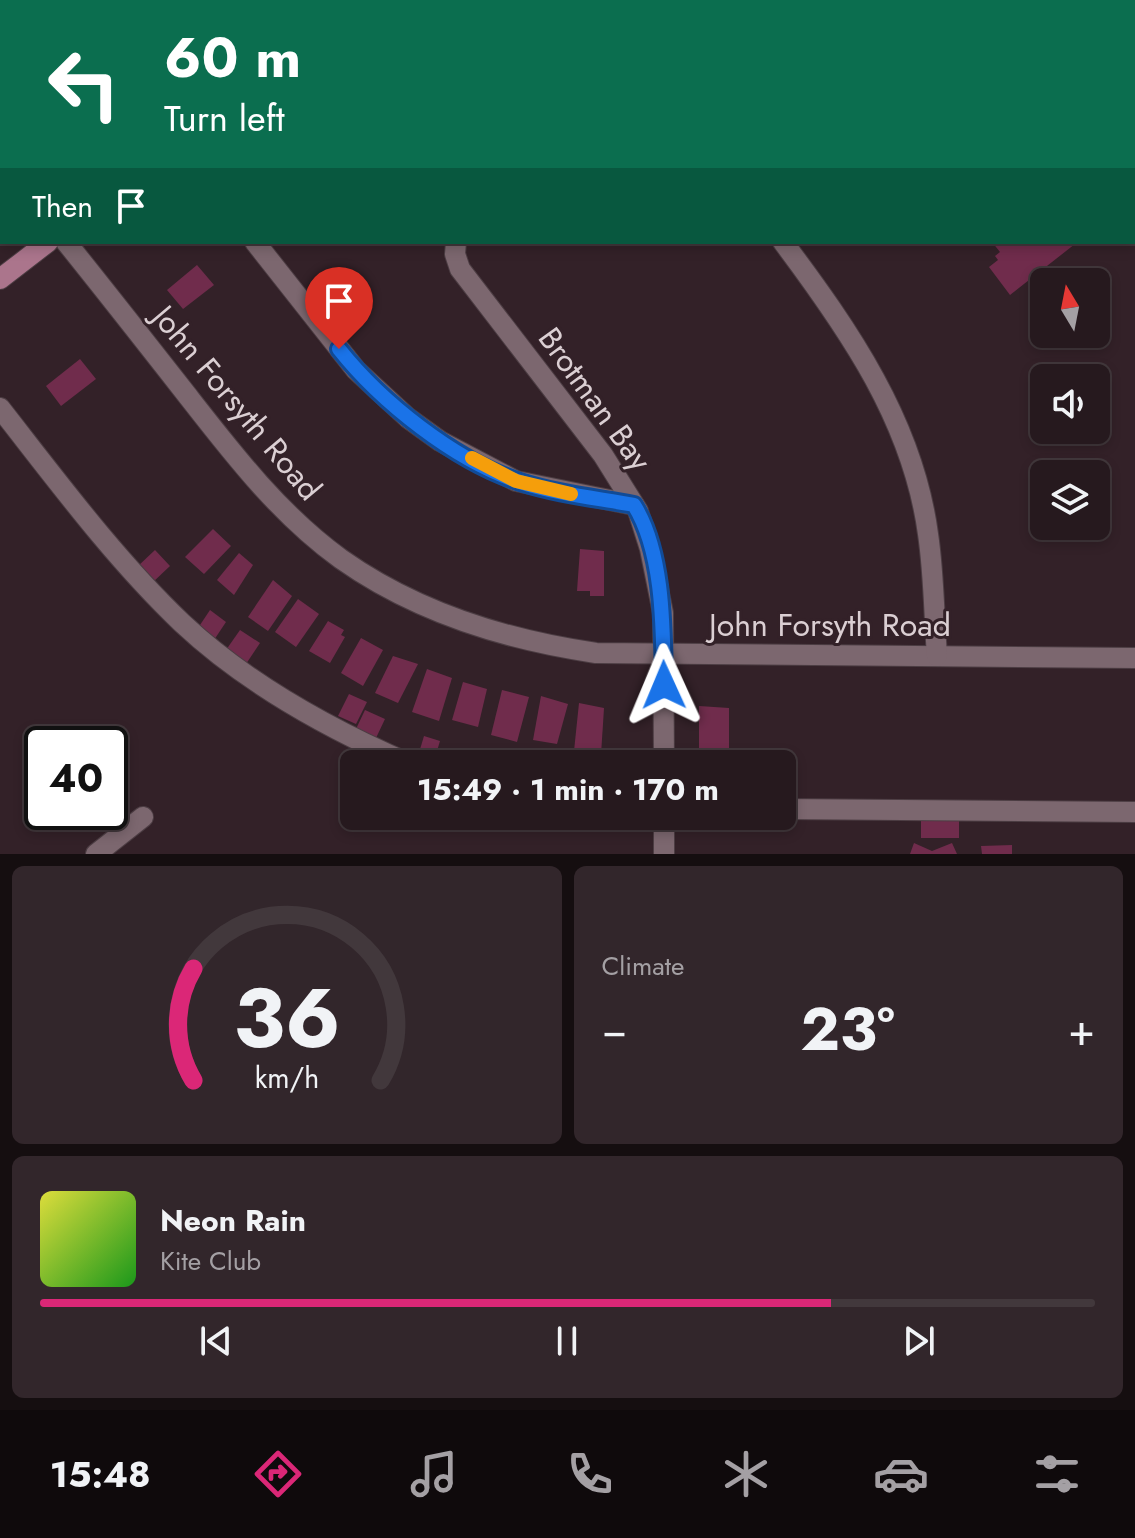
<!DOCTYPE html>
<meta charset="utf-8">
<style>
body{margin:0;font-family:Jost,sans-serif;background:#32262b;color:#f1f3f6;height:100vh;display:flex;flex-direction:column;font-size:30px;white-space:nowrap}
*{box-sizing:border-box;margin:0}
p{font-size:26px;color:#a4a0a4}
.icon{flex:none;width:44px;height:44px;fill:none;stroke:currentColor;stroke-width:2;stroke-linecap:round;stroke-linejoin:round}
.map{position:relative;height:854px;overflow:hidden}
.sheet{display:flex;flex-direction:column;gap:12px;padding:12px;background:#150e10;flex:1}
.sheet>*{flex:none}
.top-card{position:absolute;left:0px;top:0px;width:1136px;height:244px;box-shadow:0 4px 12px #0003,0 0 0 2px #42383c;background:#0b6e4f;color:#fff;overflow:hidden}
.needle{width:52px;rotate:350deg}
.controls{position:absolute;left:1030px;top:268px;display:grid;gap:16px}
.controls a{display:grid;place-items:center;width:80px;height:80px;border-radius:12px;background:#26191e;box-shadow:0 4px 12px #0003,0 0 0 2px #42383c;font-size:40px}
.speed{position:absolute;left:24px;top:726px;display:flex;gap:16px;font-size:40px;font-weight:700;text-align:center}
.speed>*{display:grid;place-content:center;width:104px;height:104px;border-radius:50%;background:#26191e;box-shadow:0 4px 12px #0003,0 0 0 2px #42383c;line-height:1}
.speed .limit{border:4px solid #111;border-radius:12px;background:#fff;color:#111}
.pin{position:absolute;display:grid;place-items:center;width:68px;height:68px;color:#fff;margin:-82px -34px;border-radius:50% 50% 50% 0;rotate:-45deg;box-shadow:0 0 8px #0007}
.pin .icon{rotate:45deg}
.me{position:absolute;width:88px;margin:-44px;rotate:359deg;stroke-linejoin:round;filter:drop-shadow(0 0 6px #0008)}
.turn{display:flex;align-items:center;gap:28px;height:168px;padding:0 32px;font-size:36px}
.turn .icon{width:104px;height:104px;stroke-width:2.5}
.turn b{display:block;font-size:56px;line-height:68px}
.then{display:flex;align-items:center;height:76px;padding:0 32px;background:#0003;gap:16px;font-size:30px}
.big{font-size:60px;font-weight:700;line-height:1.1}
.sheet .widget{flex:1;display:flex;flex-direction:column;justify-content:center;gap:12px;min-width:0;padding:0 28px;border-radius:12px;background:#32262b}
.sheet .dial{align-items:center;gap:0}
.dial svg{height:208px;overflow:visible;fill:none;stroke:#42383c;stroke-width:7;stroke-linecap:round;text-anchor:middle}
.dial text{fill:#f1f3f6;stroke:none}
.song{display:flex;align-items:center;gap:24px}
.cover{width:96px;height:96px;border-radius:12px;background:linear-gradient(135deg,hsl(60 70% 55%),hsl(120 70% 35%))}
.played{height:8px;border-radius:4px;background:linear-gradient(90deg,#db2777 75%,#42383c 75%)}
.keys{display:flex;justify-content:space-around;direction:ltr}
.heat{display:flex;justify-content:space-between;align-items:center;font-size:44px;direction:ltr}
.sheet .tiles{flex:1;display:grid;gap:12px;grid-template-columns:1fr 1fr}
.widget:last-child{grid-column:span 2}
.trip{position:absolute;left:340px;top:750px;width:456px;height:80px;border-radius:12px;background:#26191e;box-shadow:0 4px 12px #0003,0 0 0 2px #42383c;font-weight:700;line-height:80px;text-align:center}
.tabs{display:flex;height:128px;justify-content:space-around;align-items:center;background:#0f0a0c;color:#a4a0a4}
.tabs .icon{width:56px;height:56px}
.tabs .selected{color:#db2777}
.tabs b{font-size:36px;color:#f1f3f6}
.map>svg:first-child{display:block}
.building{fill:#702c4c}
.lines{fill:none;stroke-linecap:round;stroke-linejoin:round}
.minor-casing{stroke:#4c3d43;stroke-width:22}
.major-casing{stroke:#4c3d43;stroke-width:22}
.minor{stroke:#7c676f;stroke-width:20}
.major{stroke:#ab758c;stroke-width:20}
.route-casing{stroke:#114b97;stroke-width:20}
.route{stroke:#1a73e8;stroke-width:14}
.slow{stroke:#f59e0b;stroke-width:14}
.labels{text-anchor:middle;stroke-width:6;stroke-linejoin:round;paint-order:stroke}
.street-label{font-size:32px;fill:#dbcfd3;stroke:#332128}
</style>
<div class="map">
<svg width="1135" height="854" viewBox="0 0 1135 854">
<rect width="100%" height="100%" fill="#332128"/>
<!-- building -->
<g class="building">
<path d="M992,242H1074L1075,244L1010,295L989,267L998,260L995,256L1000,252Z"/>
<path d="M197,265L214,285L183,309L167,290Z"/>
<path d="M80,359L96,379L61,406L46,386Z"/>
<path d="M213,529L231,546L204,574L185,557Z"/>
<path d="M580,549L604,551V596H590V591H577Z"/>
<path d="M155,550L170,566L152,583L137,567Z"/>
<path d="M239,553L253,565L234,595L217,580Z"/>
<path d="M273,580L292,596L268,631L248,617Z"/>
<path d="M298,599L319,614L296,647L275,632Z"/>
<path d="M210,610L226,622L214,640L198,628Z"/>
<path d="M328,621L344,630L341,635L345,637L330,663L309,651Z"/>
<path d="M240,630L260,643L246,664L226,650Z"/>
<path d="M361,638L383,650L363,686L341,673Z"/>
<path d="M393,656L418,664L398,703L375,693Z"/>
<path d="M427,669L452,678L439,721L412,712Z"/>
<path d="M463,682L487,689L478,727L452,720Z"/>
<path d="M502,690L529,697L517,742L491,735Z"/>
<path d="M349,694L367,702L356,724L338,716Z"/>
<path d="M541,696L568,704L557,744L533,740Z"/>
<path d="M579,703L604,708L601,755L574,751Z"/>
<path d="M699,706L729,708V752L699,749Z"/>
<path d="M365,710L385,719L376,738L356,729Z"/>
<path d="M424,736L440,741L434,761L418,756Z"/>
<path d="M465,748L483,753L479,764H461Z"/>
<path d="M505,753L526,757L524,764H503Z"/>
<path d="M530,754L551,757L550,764H528Z"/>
<rect x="921" y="817" width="38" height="21"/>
<path d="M914,843L932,851L952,843L957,854H910Z"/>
<path d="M1012,845V854H982L981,846Z"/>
</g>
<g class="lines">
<defs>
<g id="minor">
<path d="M63,0L64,2"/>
<path d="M891,0L893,2"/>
<path d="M239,2L242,0"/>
<path d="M963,2L966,0"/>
<path d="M1134,104L1135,103"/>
<path d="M0,158L2,160"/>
<path d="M66,242C107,293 147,344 187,395C233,454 280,515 341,559C416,612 507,640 596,653L1135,658"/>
<path d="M255,242L356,370L408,418L440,441L516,481L634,505"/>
<path d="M456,242L455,254L460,269L603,455L638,511L650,549L663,613L664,764"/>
<path d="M783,242C849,330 913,422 928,534C934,574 934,616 937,656"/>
<path d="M0,408C58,482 114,558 182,623C247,684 329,729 410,764"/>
<path d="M782,809L1135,812"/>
<path d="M664,816V854"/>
<path d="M96,854L143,817"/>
</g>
<g id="major">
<path d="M355,2L358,0"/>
<path d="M0,279L48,242"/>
</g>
</defs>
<!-- minor casing -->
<use href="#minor" class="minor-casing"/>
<!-- major casing -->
<use href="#major" class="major-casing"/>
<!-- minor -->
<use href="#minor" class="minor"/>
<!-- major -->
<use href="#major" class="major"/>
</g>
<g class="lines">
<defs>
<path id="route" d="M339,349C381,402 455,461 520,482C557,494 596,498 634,505C664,553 663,630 664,685"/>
</defs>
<!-- route casing -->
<use href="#route" class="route-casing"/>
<!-- route -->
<use href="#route" class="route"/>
<!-- slow -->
<path class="slow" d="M472,458L516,481L571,494"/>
</g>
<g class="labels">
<!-- street labels -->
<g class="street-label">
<text transform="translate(595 399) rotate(54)" y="11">Brotman Bay</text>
<text transform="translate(237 403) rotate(50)" y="11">John Forsyth Road</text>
<text x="830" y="636">John Forsyth Road</text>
</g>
</g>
</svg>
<div class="controls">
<a><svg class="needle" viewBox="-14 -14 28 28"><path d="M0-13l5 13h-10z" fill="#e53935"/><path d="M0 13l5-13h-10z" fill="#a4a0a4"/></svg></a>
<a><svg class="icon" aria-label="sound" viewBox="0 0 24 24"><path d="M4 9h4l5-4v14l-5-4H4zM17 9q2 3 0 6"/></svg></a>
<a><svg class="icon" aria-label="layers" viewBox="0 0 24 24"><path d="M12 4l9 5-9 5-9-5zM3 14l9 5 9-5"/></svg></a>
</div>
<div class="speed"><div class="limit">40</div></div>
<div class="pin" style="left:339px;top:349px;background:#d93025"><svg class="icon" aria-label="arrive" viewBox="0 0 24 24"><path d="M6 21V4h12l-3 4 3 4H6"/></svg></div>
<svg class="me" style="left:664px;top:685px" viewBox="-20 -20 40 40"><path d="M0-17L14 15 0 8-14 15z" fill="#1a73e8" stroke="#fff" stroke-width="4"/></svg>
<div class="trip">15:49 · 1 min · 170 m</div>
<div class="top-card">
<div class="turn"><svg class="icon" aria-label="left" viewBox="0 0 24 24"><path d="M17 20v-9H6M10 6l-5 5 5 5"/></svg><div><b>60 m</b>Turn left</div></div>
<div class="then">Then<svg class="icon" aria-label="arrive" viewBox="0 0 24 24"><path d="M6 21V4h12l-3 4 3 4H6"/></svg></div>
</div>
</div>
<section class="sheet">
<div class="tiles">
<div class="widget dial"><svg viewBox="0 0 100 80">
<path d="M14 69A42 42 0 1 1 86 69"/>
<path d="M14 69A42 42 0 0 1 14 26" stroke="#db2777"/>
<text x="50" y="56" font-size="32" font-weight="700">36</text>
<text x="50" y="72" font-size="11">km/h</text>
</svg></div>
<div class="widget"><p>Climate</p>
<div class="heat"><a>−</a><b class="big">23°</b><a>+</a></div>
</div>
<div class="widget">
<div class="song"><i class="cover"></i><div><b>Neon Rain</b><p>Kite Club</p></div></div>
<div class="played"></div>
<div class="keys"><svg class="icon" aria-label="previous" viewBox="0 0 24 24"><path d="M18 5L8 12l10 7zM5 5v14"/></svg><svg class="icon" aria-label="pause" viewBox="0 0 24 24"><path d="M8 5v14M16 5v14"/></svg><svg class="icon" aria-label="next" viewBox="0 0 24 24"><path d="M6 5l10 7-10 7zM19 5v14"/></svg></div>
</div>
</div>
</section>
<nav class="tabs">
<b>15:48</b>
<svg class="icon selected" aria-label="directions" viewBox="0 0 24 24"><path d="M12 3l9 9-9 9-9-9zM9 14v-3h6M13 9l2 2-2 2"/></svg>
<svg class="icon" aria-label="music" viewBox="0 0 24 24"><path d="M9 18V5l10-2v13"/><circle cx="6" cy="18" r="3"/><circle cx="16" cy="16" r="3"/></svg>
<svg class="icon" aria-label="phone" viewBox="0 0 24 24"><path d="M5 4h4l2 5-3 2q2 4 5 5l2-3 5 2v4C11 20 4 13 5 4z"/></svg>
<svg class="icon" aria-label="climate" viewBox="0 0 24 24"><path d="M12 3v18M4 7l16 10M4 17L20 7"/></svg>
<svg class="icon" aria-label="car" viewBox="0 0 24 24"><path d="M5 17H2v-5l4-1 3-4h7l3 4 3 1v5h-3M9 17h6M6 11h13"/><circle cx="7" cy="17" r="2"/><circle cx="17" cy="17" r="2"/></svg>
<svg class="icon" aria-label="filters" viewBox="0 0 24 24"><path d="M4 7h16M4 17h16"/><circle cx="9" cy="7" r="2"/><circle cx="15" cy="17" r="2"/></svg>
</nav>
